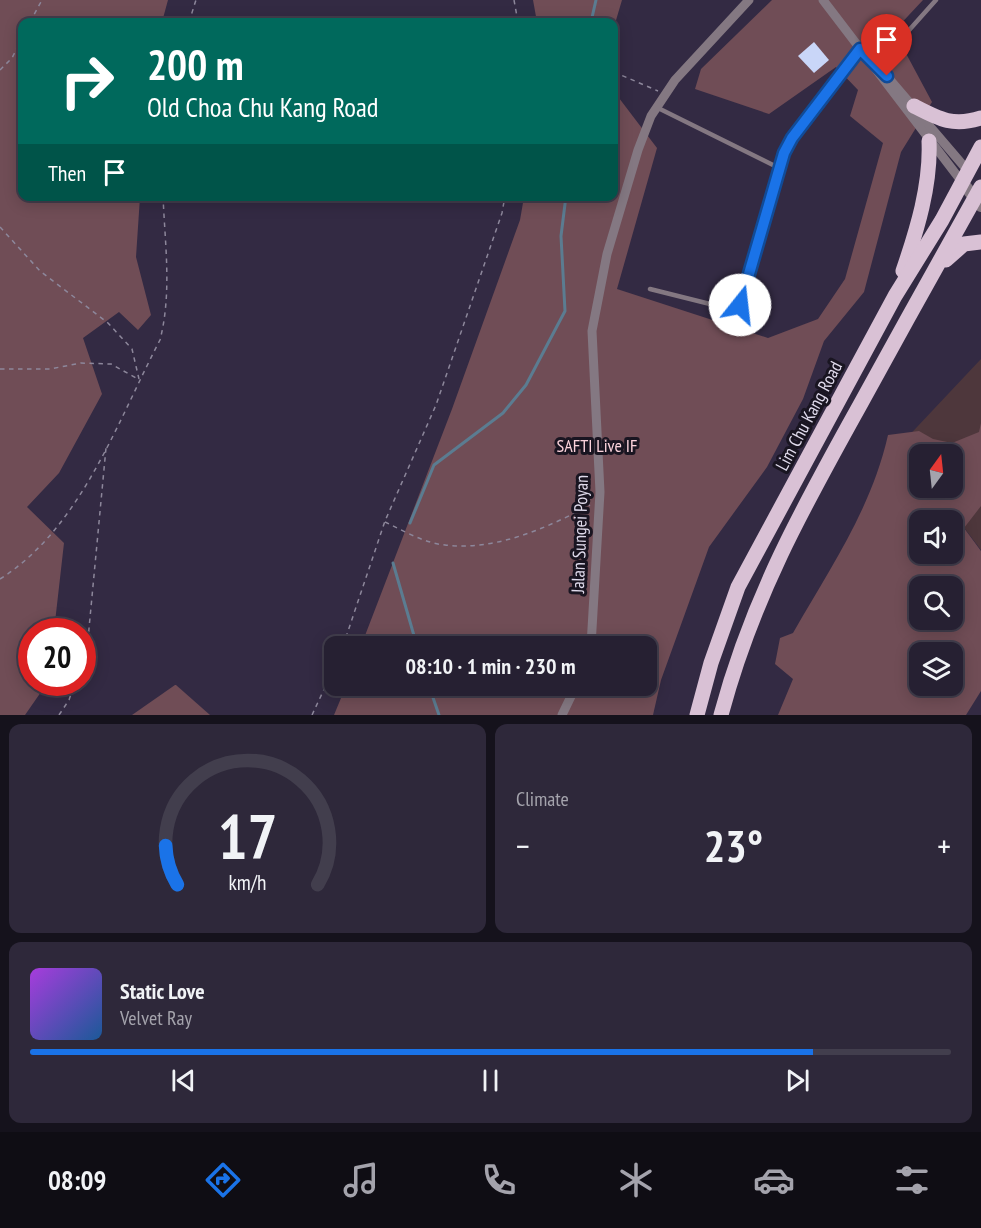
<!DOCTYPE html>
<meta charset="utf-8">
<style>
body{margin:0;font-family:"PT Sans Narrow",sans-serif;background:#2e283a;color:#f1f3f6;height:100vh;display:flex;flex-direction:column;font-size:22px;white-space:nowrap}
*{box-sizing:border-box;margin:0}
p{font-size:20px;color:#a4a3ac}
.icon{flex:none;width:33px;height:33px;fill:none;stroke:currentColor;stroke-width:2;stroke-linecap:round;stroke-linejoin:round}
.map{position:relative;height:715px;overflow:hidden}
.panel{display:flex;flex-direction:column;gap:9px;padding:9px;background:#15121c;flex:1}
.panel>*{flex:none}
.top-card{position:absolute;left:18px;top:18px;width:600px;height:183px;border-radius:12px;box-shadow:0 3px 15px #0003,0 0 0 2px #423e4d;background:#00695c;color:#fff;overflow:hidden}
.needle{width:39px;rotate:15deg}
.controls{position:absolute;left:909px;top:444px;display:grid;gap:12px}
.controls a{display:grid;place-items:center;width:54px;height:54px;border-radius:12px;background:#262032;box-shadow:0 3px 15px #0003,0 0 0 2px #423e4d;font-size:30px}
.speed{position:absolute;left:18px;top:618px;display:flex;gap:12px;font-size:30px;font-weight:700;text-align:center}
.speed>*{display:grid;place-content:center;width:78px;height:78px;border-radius:50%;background:#262032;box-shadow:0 3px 15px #0003,0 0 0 2px #423e4d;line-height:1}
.speed .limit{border:9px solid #d22;background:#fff;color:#111}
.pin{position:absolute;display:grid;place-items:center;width:51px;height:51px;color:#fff;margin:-62px -26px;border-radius:50% 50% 50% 0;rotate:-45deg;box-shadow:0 0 6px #0007}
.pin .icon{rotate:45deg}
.me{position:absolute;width:66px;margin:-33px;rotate:16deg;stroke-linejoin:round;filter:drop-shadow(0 0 4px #0008)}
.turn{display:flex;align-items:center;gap:21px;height:126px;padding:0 30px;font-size:27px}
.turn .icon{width:78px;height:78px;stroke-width:2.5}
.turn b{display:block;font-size:42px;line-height:51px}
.then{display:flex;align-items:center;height:57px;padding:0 30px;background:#0003;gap:12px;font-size:22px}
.big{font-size:45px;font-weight:600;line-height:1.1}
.panel .widget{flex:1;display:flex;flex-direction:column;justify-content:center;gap:9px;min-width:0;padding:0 21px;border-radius:12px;background:#2e283a}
.panel .dial{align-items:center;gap:0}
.dial svg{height:156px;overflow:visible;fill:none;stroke:#423e4d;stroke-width:7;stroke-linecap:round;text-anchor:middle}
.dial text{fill:#f1f3f6;stroke:none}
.song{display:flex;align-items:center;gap:18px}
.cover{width:72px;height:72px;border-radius:9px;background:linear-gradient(135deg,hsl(280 70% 55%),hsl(210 70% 35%))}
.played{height:6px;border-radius:3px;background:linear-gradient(90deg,#1a73e8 85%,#423e4d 85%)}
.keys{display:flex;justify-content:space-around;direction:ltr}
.heat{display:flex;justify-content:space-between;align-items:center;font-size:33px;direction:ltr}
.panel .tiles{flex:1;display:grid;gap:9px;grid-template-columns:1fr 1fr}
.widget:last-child{grid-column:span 2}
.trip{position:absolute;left:324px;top:636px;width:333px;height:60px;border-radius:12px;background:#262032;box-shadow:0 3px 15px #0003,0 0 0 2px #423e4d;font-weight:600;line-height:60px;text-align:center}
.tabs{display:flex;height:96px;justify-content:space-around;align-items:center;background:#0f0d14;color:#a4a3ac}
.tabs .icon{width:42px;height:42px}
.tabs .on{color:#1a73e8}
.tabs b{font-size:27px;color:#f1f3f6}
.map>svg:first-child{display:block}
.green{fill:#4e373c}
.forest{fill:#704d56;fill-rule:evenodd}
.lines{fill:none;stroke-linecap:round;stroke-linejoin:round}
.stream{stroke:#5b7c91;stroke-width:3}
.building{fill:#c9d6f8}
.path{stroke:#8d879b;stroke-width:1.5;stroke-dasharray:4.5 4.5;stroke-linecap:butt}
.service{stroke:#847882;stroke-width:4.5}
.minor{stroke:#847882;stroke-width:9}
.tertiary{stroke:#847882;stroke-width:12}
.primary{stroke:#d9c1d5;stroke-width:15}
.route-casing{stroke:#114b97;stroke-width:15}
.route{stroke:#1a73e8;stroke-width:10}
.labels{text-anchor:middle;stroke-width:6;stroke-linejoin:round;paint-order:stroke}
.street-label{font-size:18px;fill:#dfdaeb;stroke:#191521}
.park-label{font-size:18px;fill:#fcd3dc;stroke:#191521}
</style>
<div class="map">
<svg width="981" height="715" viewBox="0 0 981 715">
<rect width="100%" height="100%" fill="#332a43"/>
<!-- green -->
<path class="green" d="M981,359V550L934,488H952V454H920L901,444Z"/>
<!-- forest -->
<g class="forest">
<path d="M0,0H168L162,22H22V196L140,197L136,257L151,315L138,330L119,312L83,338L102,394L59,473L27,507L64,543L54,631L32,632V682L43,683L41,692L25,715H0Z"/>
<path d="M533,0H622L614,27V22H537Z"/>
<path d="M772,0H923L894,31L932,102L901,152L864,292L824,341L803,399L767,467L709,547L661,680L653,715H334L346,686H646V646H361L452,409L520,220L524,197L614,196V74L619,98L657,148L617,289L768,338L818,319L845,279L883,143L850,116L858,90L836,67L769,114L695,89L701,69Z"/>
<path d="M981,423V506L964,528L981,551V691L966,715H778L793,679L775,664L780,638L793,633C830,568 871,510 888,435L919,431L933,439L952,443L979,432ZM952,454V488H920V454ZM952,520V554H920V520ZM952,586V620H920V586ZM952,652V686H920V652Z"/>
<path d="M176,685L210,715H132L175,685Z"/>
</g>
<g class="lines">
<!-- stream -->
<g class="stream">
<path d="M591,22L596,0"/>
<path d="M410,523L434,465L503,413L526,385L565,311L561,236L566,196"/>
<path d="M393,563L417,646"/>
<path d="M429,686L439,715"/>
</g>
</g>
<!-- building -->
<path class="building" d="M814,42L829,60L814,73L798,56Z"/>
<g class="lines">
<!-- path -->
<g class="path">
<path d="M514,0L518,22"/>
<path d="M30,22L42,0"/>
<path d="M189,22L196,0"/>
<path d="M0,70L12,58L22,38"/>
<path d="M614,72L658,91"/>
<path d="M0,227L40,271L108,323L132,349L139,379"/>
<path d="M0,369H50L81,363L111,364L138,379"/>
<path d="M385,522C404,531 424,543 445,545C496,551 547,528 590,505"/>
<path d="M0,579C81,528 117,422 160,340C172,293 165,245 163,196"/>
<path d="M343,646L385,521L436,405L502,213L505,196"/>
<path d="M82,658L88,639L106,448"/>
<path d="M59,715L69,700L75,682"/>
<path d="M312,715L334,668"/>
</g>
<!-- service -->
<g class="service">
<path d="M878,65L936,0"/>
<path d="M658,108L779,168"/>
<path d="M650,289L734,310L738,308L785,153L792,138L860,49"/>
</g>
<!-- minor -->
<g class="minor">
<path d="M823,0L962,182"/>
<path d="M879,67L968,171"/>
<path d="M591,646L600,492L592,331L607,254L638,150L651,116L675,80L749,0"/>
<path d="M562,715L576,686"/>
</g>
<!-- tertiary -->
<path class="tertiary" d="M962,182L981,206"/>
<!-- primary -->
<g class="primary">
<path d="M914,106C939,119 953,127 981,118"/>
<path d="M946,260L964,244L981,242"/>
<path d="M903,271C917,230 931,185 929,141"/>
<path d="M697,715L711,663L738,587L895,296L942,220L981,147"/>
<path d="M721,715C752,599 802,509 860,405C900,332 940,260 981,187"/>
</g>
</g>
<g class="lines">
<defs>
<path id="route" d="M740,305L784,153L792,138L860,49L887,76"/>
</defs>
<!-- route casing -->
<use href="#route" class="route-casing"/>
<!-- route -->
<use href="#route" class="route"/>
</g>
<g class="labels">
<!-- street labels -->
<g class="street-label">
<text transform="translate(809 416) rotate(-62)" y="6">Lim Chu Kang Road</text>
<text transform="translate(580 534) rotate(-88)" y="6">Jalan Sungei Poyan</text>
</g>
<!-- park labels -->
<g class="park-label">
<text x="597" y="452">SAFTI Live IF</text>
</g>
</g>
</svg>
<div class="controls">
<a><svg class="needle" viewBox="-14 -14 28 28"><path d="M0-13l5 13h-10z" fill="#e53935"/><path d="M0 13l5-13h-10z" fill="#a4a3ac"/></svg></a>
<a><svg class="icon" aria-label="sound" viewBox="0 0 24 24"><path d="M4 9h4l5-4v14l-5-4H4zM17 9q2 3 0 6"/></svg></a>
<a><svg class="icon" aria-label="search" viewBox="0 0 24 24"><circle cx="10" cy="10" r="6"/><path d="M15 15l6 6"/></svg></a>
<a><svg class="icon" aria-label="layers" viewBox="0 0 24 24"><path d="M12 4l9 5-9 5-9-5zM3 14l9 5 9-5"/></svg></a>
</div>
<div class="speed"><div class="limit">20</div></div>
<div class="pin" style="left:887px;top:76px;background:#d93025"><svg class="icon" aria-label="arrive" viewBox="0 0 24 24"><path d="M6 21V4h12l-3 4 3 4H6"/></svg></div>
<svg class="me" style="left:740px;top:305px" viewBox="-20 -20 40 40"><circle r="19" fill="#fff"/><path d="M0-13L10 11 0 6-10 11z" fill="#1a73e8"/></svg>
<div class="trip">08:10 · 1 min · 230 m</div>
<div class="top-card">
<div class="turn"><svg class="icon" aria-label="right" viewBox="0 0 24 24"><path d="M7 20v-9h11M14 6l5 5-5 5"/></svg><div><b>200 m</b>Old Choa Chu Kang Road</div></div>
<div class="then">Then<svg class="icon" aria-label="arrive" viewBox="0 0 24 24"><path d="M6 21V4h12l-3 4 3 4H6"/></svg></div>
</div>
</div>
<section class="panel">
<div class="tiles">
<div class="widget dial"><svg viewBox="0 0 100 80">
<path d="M14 69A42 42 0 1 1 86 69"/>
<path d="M14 69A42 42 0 0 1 8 49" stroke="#1a73e8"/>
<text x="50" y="56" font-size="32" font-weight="700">17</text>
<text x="50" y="72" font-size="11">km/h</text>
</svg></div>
<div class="widget"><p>Climate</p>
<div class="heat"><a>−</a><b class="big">23°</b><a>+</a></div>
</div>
<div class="widget">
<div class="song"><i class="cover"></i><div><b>Static Love</b><p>Velvet Ray</p></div></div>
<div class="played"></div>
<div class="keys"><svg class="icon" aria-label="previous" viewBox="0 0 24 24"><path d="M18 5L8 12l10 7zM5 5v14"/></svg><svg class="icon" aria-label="pause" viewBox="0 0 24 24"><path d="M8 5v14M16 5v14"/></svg><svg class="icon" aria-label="next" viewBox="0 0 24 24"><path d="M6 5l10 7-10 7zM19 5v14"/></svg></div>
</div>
</div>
</section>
<nav class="tabs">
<b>08:09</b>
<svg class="icon on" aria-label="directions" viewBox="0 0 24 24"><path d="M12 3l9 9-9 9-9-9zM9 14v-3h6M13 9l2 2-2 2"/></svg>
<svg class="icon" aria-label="music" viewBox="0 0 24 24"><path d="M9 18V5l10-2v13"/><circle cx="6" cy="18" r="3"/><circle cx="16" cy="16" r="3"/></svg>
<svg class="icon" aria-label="phone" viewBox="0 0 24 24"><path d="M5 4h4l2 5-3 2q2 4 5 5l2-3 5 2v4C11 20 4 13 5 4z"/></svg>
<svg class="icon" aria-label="climate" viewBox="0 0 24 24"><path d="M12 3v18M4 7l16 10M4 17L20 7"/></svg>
<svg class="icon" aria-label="car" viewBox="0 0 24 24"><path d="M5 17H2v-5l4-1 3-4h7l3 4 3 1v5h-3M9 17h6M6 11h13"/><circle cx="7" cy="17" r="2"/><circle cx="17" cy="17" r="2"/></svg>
<svg class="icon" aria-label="filters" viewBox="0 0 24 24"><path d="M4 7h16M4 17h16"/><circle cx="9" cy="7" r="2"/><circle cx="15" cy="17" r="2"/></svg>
</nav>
